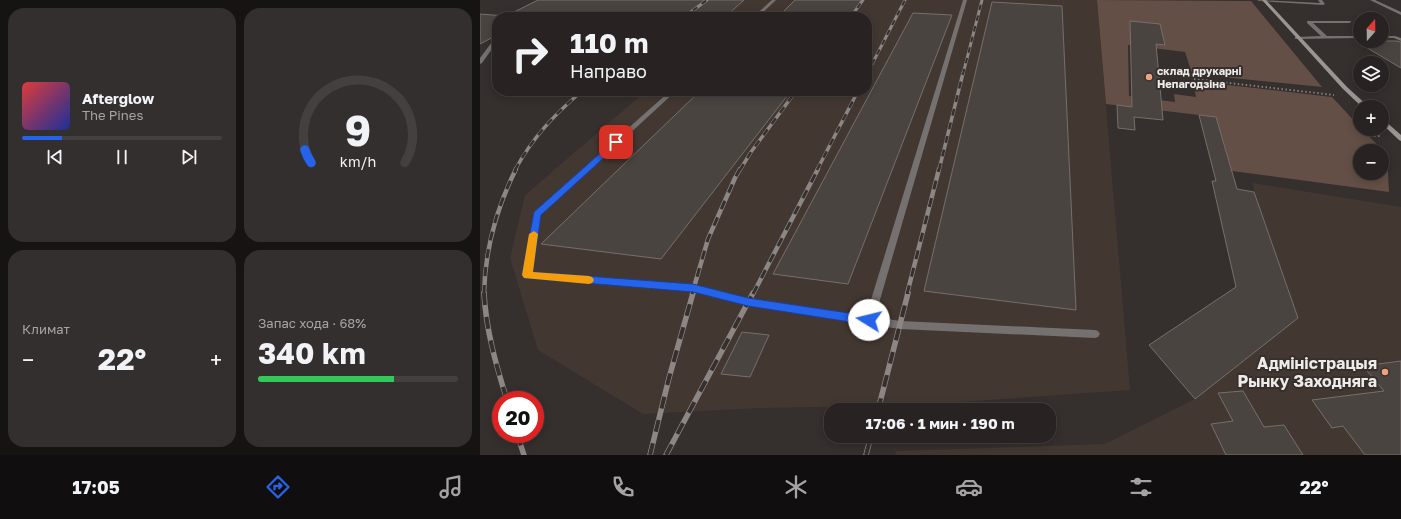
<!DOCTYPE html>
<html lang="ru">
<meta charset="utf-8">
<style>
body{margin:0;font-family:"Golos Text",sans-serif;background:#342f2f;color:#f1f3f6;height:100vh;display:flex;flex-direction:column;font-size:15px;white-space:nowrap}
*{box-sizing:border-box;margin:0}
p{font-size:13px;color:#a5a4a5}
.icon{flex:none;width:22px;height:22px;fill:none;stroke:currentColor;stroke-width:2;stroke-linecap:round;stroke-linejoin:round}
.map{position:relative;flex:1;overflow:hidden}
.sheet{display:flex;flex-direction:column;gap:8px;padding:8px;background:#161313;width:480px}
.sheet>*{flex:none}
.banner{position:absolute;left:12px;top:12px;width:380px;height:84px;border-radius:16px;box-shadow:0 2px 10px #0003,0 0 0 1px #444040;background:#282322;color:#f1f3f6;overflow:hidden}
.needle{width:26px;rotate:20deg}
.controls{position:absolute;left:873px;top:12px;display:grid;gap:8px}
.controls a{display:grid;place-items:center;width:36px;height:36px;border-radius:50%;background:#282322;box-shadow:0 2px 10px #0003,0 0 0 1px #444040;font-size:20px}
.speed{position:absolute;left:12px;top:391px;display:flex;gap:8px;font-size:20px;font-weight:700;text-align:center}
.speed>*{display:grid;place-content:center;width:52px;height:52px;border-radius:50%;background:#282322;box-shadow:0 2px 10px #0003,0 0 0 1px #444040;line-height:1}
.speed .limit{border:6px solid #d22;background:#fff;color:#111}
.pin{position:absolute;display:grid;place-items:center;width:34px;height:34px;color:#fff;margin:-17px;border-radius:8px;box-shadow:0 2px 6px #0006}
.me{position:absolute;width:44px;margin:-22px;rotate:279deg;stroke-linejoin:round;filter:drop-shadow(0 0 3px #0008)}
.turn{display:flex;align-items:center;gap:14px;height:84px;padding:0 12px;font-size:18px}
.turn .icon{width:52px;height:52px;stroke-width:2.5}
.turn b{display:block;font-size:28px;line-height:34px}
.big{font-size:30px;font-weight:700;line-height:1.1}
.sheet .widget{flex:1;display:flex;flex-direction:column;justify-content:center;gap:6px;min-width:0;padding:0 14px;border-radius:16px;background:#342f2f}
.sheet .dial{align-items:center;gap:0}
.dial svg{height:104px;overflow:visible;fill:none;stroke:#444040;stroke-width:7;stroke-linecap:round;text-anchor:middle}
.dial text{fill:#f1f3f6;stroke:none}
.song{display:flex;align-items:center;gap:12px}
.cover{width:48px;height:48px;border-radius:6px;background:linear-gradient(135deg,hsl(0 70% 55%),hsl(230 70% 35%))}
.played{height:4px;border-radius:2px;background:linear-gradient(90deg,#2563eb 20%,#444040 20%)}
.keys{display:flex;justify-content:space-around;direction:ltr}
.heat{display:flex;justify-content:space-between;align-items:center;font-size:22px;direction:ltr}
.charge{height:6px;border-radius:3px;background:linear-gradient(90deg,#34c759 68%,#444040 0)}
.sheet .tiles{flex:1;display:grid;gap:8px;grid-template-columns:repeat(2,1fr)}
.trip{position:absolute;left:344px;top:403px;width:232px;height:40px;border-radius:16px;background:#282322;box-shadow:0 2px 10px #0003,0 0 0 1px #444040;font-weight:700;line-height:40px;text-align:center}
.tabs{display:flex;height:64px;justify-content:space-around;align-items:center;background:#100e0e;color:#a5a4a5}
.tabs .icon{width:28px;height:28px}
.tabs .active{color:#2563eb}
.tabs b{font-size:18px;color:#f1f3f6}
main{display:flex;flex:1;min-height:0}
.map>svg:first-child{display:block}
.built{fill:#433731}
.green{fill:#634f46;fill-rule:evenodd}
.building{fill:#4a4441;stroke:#766f6c}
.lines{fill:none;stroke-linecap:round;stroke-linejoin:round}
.path{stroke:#837e7c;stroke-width:2;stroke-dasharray:1.5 2.5;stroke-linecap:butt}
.lane{fill:#747170;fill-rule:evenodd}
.secondary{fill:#9a9593;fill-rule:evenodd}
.rail-far3-casing{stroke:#8c8785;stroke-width:3}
.rail-far2-casing{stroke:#8c8785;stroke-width:3.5}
.rail-far1-casing{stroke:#8c8785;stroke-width:4.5}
.rail-casing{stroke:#8c8785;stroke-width:5.5}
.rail-far3{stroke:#352f2d;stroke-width:2;stroke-dasharray:5.5;stroke-linecap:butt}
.rail-far2{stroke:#352f2d;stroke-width:2.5;stroke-dasharray:7;stroke-linecap:butt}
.rail-far1{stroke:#352f2d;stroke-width:3;stroke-dasharray:9;stroke-linecap:butt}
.rail{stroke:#352f2d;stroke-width:4;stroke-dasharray:12;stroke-linecap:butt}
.route{fill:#2563eb;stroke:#184099}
.slow{fill:#f59e0b}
.poi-dot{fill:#f0a27a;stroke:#352f2d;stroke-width:1.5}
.labels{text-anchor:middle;stroke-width:4;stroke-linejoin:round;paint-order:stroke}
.far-poi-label{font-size:11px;font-weight:bold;fill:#efebe9;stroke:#352f2d;text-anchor:start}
.near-poi-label{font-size:16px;font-weight:bold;fill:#efebe9;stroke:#352f2d;text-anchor:end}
</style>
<main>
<section class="sheet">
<div class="tiles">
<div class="widget">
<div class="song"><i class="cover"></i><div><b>Afterglow</b><p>The Pines</p></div></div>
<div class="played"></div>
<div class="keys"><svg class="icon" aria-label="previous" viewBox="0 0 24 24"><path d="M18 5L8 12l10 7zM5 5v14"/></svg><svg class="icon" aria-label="pause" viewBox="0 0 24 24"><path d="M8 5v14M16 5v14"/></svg><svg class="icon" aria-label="next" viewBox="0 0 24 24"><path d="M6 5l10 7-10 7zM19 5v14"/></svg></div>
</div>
<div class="widget dial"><svg viewBox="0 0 100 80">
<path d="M14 69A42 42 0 1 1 86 69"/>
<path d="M14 69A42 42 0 0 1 9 59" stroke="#2563eb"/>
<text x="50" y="56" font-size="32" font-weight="700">9</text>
<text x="50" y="72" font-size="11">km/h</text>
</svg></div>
<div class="widget"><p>Климат</p>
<div class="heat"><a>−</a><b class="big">22°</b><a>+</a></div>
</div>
<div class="widget"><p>Запас хода · 68%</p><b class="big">340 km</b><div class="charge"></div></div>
</div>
</section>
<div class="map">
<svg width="921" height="455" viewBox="0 0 921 455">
<rect width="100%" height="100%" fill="#352f2d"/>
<!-- built -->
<g class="built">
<path d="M58,0H617L650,390L438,405L282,408L163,414L58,350L30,258L45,195L166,91H387V17H23Z"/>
<path d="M773,183L921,207V455H415L416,451L625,444L715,399L818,318L774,192Z"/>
</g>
<!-- green -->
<path class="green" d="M617,0L771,1L842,87L712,74L705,52L648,45L649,96L695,102L694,94L716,97L713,81L852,97L880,127V129H882L907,155L909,192L752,171L736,117L626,104ZM880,151H902V173H880Z"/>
<!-- building -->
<g class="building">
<path d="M58,0H264L245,17L200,15L197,17H17V35L0,44V14L26,16Z"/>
<path d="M315,0H382L369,17H298Z"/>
<path d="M512,2L582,6L596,310L444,291Z"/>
<path d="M433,13L472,15L368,284L293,274Z"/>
<path d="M650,21L680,24L685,45L676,44L683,120L654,117L655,130L638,128L637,105L652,107Z"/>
<path d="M882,41H917L921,42V68L884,46H891Z"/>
<path d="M220,91H311L181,259L61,244Z"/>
<path d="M719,115L736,117L757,189L774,192L818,318L715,399L669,345L756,287L732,181H736Z"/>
<path d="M262,332L289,335L270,377L241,374Z"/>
<path d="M921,361V455H885L863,426L852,428L832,400L904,391L883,366Z"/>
<path d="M763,391L784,427L804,425L823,455H746L731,424L753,421L738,393Z"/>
</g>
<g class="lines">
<!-- path -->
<g class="path">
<path d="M714,79L854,95"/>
<path d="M894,136H901"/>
</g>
<!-- lane -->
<g class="lane">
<path d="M292,0H296L278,17H273Z"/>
<path d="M483,0H487L395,317L420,321L615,330L618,331L620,334L618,337L615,338L420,329L269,306L213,291L44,277L43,275L54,212L190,91H196L61,215L52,272L213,285L269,298L386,316Z"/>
<path d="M777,0L840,3L838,0H842L845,4L843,5L779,1Z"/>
<path d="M890,0H895L921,12V15Z"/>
<path d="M827,21H871V22L869,23H833L847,36H880V38L815,39V37H817L841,36L827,23Z"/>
<path d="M902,36H915L921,38V41L914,38H902Z"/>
<path d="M15,38H17V42L2,63L0,64V58Z"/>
</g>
<!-- secondary -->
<g class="secondary">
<path d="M782,0H786L867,87L889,107H882L863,89Z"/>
<path d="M902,119L904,120L921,135V141L919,140L902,124Z"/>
</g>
<defs>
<g id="rail-far3">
<path d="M204,17L227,0"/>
<path d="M371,17L383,0"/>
<path d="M387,74L425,0"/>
<path d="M483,74L502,0"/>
</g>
<g id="rail-far2">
<path d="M35,170C53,137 74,115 102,91"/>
<path d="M260,170L271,152L316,91"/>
<path d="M337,170L378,91"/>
<path d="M459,170L483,73"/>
</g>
<g id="rail-far1">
<path d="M4,294C5,249 16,209 36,169"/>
<path d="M212,294L228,239L255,178L260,169"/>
<path d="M273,294L338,169"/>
<path d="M427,294L459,169"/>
</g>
<g id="rail">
<path d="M4,293C6,330 16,365 27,400"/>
<path d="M398,410L428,293"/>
<path d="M37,434L44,455"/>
<path d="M170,455L189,378L213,293"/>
<path d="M186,455L273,293"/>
<path d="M386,455L391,436"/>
</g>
</defs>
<!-- rail-far3 casing -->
<use href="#rail-far3" class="rail-far3-casing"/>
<!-- rail-far2 casing -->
<use href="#rail-far2" class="rail-far2-casing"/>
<!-- rail-far1 casing -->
<use href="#rail-far1" class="rail-far1-casing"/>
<!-- rail casing -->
<use href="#rail" class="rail-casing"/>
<!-- rail-far3 -->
<use href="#rail-far3" class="rail-far3"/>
<!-- rail-far2 -->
<use href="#rail-far2" class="rail-far2"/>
<!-- rail-far1 -->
<use href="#rail-far1" class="rail-far1"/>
<!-- rail -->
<use href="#rail" class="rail"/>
</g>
<!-- route -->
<path class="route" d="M136,140L139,141V144L61,215L53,272L213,284L268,298L389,316L393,317L395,320L393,323L389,325L268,306L213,292L44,278L42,275L54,212L134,141Z"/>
<!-- slow -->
<path class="slow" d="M54,231L58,234L53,272L109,276L112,277L114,280L112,283L109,284L44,278L42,275L49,234Z"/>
<!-- markers -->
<g class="poi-dot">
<circle cx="669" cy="77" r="4"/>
<circle cx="905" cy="372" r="4"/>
</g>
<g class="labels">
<!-- far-poi labels -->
<g class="far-poi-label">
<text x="677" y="75">склад друкарні<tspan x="677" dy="13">Непагодзіна</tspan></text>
</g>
<!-- near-poi labels -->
<g class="near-poi-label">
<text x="897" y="369">Адміністрацыя<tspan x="897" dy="18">Рынку Заходняга</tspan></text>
</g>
</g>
</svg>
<div class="controls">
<a><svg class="needle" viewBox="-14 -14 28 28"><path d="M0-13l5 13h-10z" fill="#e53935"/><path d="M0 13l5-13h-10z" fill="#a5a4a5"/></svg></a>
<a><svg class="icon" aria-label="layers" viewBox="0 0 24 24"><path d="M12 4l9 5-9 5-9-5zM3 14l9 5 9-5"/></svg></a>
<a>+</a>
<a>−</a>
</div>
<div class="speed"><div class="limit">20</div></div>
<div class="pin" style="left:136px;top:142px;background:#d93025"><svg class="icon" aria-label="arrive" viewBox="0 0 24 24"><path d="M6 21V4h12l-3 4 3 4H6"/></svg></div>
<svg class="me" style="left:389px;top:320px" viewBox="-20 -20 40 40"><circle r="19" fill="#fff"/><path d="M0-13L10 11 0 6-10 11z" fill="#2563eb"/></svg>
<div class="trip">17:06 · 1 мин · 190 m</div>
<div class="banner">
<div class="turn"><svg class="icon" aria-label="right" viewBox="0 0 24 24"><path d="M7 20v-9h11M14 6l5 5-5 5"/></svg><div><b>110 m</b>Направо</div></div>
</div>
</div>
</main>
<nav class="tabs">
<b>17:05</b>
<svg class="icon active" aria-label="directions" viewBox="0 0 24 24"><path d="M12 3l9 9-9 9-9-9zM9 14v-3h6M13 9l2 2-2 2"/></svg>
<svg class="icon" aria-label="music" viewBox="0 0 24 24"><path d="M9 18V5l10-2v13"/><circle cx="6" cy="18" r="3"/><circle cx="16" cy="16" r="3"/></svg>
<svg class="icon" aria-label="phone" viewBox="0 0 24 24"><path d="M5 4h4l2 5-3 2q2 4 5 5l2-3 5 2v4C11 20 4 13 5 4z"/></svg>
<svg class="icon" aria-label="climate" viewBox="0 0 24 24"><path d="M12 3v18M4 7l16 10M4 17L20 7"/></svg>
<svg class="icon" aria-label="car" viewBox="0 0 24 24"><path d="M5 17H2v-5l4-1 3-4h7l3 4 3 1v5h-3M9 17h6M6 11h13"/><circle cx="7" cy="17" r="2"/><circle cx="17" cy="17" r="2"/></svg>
<svg class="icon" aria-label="filters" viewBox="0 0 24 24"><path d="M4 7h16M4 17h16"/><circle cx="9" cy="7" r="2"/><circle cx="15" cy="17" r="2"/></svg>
<b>22°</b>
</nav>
